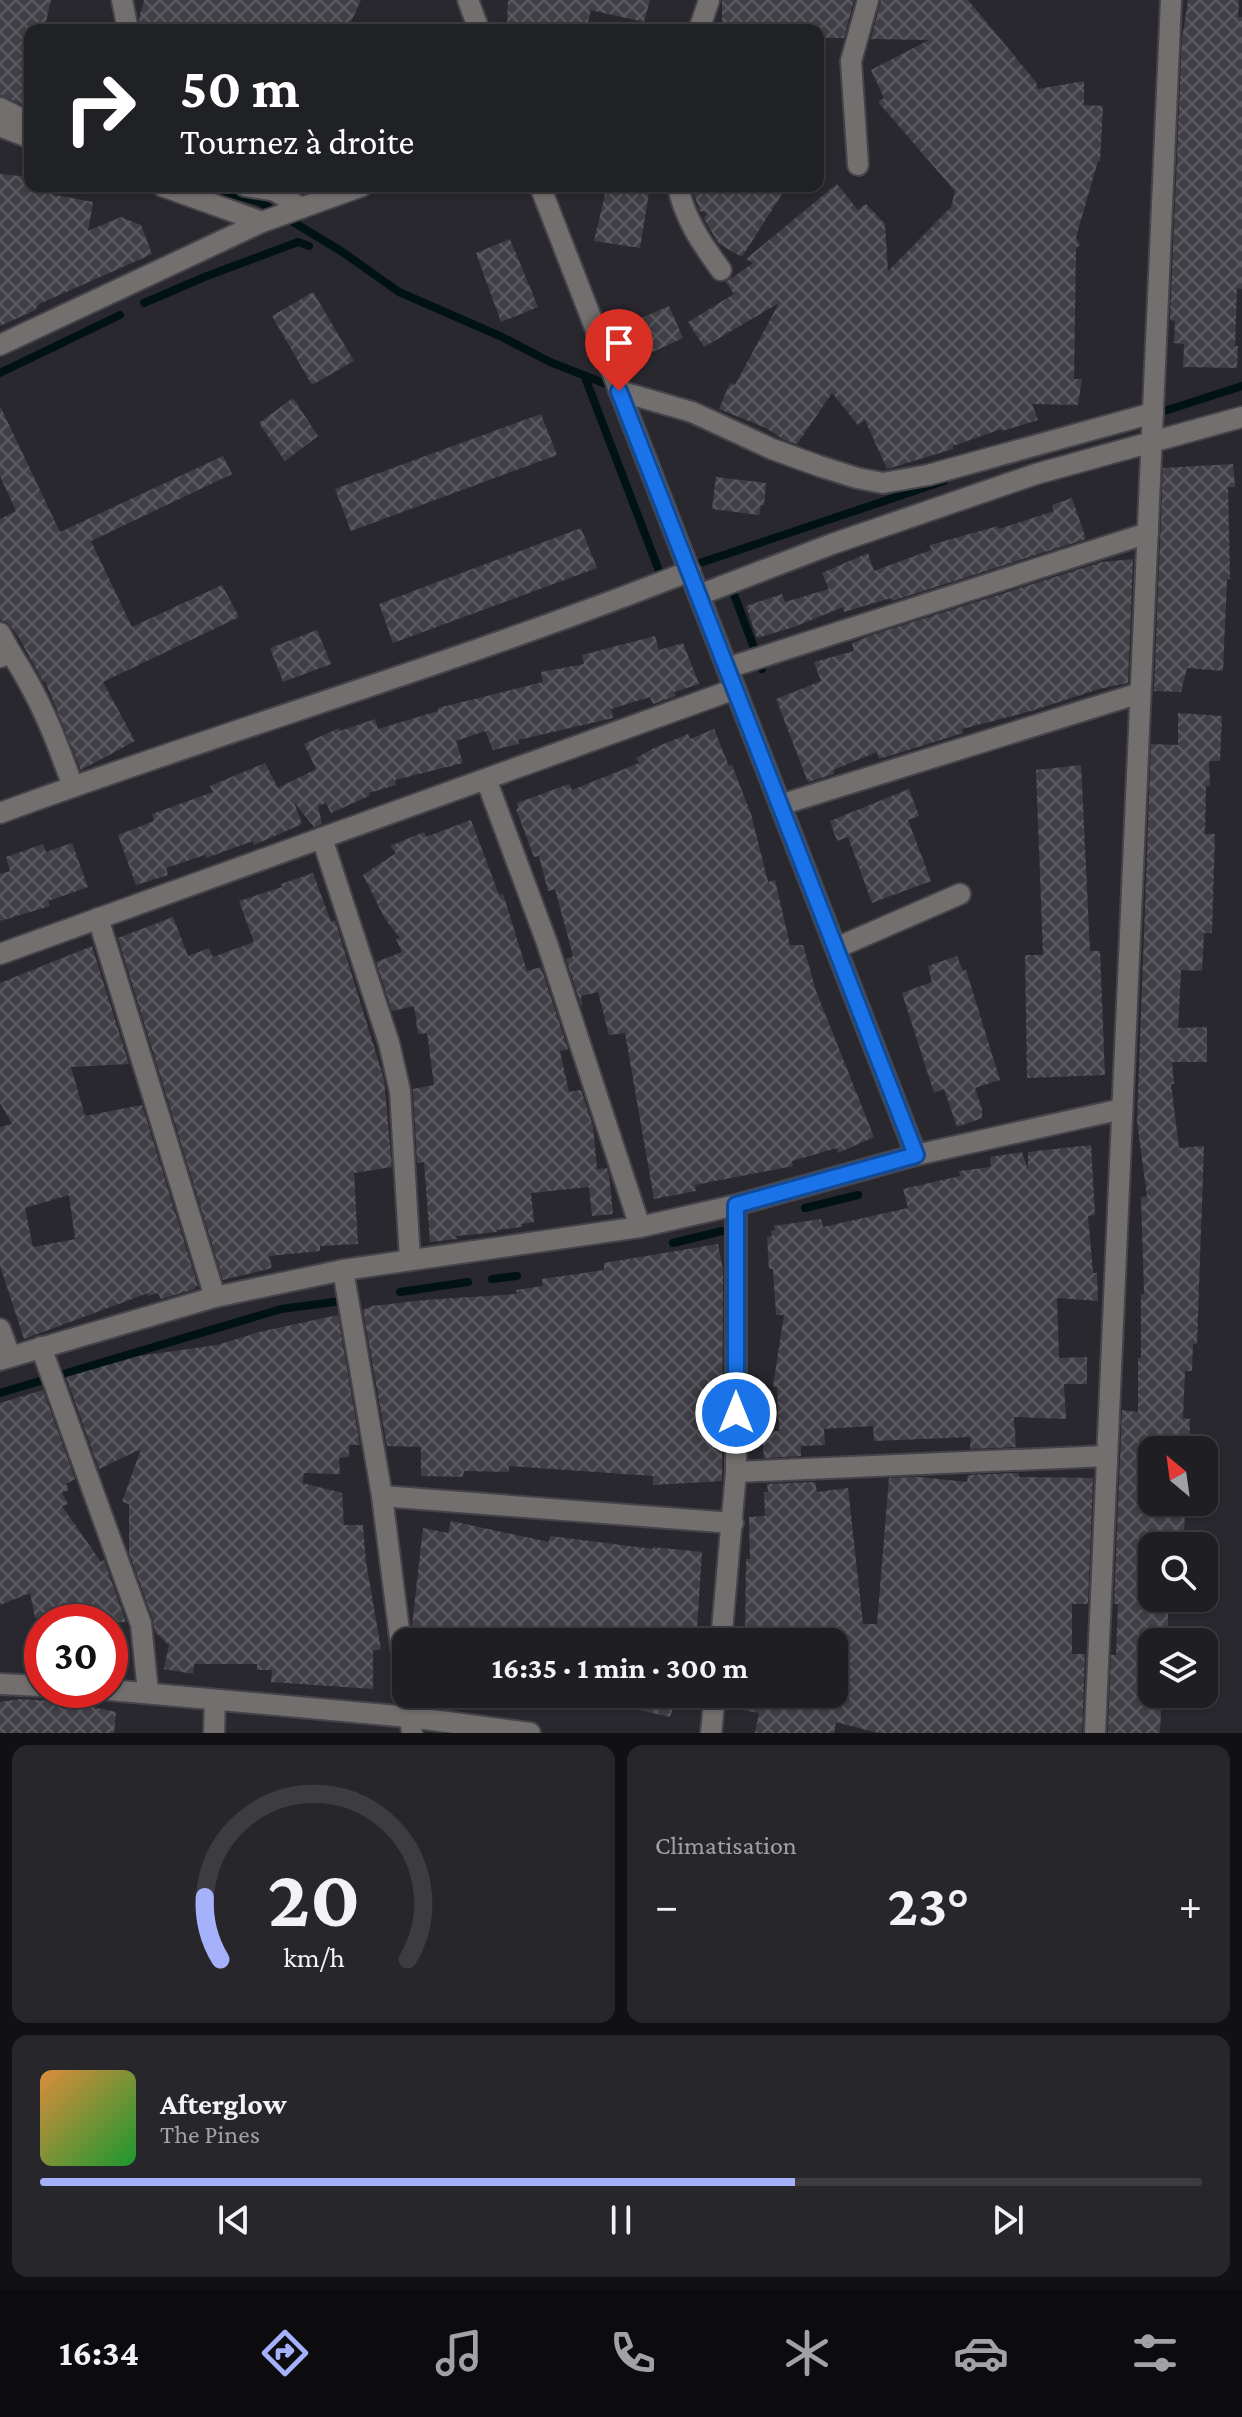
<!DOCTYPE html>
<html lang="fr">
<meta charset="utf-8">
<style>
body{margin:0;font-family:"Crimson Pro",serif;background:#27272b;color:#f1f3f6;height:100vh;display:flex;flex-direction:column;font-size:30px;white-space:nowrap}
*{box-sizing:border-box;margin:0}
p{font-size:26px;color:#a1a2a6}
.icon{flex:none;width:44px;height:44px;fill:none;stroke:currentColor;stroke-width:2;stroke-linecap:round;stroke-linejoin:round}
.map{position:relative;height:1733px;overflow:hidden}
.sheet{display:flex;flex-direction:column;gap:12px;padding:12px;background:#111013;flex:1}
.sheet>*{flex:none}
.hud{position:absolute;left:24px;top:24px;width:800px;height:168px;border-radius:16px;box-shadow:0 2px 6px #0004,0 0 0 2px #3c3c41;background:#202124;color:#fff;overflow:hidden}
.needle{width:52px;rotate:331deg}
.tools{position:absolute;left:1138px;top:1436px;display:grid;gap:16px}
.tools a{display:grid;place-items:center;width:80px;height:80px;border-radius:16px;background:#1f1e23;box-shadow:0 2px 6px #0004,0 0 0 2px #3c3c41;font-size:40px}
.speed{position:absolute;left:24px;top:1604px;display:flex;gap:16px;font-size:40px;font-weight:700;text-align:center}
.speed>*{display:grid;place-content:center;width:104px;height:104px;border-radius:50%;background:#1f1e23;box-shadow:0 2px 6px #0004,0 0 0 2px #3c3c41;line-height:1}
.speed .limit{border:12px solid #d22;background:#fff;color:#111}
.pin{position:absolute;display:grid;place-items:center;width:68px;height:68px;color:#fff;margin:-82px -34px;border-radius:50% 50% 50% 0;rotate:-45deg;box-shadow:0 0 8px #0007}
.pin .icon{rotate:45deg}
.me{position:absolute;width:88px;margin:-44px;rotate:0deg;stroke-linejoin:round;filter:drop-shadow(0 0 6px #0008)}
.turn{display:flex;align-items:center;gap:28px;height:168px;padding:0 24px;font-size:36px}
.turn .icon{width:104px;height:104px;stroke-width:2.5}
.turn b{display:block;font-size:56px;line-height:68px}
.big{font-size:60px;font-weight:700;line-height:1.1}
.sheet .tile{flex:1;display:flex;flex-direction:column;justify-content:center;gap:12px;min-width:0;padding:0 28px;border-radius:16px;background:#27272b}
.sheet .dial{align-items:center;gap:0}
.dial svg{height:208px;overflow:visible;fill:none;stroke:#3c3c41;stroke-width:7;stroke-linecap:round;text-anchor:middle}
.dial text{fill:#f1f3f6;stroke:none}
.song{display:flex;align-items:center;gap:24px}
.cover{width:96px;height:96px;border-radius:12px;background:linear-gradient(135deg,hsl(30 70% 55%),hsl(130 70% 35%))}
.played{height:8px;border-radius:4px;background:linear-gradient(90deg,#a6b1fc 65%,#3c3c41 65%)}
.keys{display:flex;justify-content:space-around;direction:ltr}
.heat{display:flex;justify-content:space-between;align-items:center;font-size:44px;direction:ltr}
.sheet .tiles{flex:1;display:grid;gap:12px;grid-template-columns:1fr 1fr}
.tile:last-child{grid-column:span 2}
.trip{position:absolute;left:392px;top:1628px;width:456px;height:80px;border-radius:16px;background:#1f1e23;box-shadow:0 2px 6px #0004,0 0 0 2px #3c3c41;font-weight:700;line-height:80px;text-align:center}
.menu{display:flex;height:128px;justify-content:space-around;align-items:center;background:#0c0c0e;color:#a1a2a6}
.menu .icon{width:56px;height:56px}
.menu .current{color:#a6b1fc}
.menu b{font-size:36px;color:#f1f3f6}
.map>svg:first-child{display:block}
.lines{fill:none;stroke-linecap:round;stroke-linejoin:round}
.stream{stroke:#001213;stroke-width:8}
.building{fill:url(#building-cross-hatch);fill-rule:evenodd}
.minor-casing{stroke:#45444b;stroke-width:24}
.minor{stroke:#736f6e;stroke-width:20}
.route-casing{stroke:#114b97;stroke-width:20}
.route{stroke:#1a73e8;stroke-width:14}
</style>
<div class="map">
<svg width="1242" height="1733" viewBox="0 0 1242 1733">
<defs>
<pattern id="building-cross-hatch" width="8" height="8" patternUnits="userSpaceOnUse" patternTransform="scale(2)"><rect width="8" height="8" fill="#403f46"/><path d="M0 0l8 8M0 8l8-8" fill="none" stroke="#5b5a60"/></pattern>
</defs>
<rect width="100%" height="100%" fill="#29282f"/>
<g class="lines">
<!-- stream -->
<g class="stream">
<path d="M205,186L260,202L341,251L399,292L502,337L550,362L614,387"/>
<path d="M144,303L207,276L298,242L309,246"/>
<path d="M0,373L120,315"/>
<path d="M586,380L663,581"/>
<path d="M1155,414L1242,386"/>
<path d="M688,567L944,481"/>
<path d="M730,584L762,669"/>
<path d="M805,1208L858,1195"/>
<path d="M673,1243L722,1231"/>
<path d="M492,1279L517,1276"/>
<path d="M400,1292L468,1282"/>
<path d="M0,1393L281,1309L341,1301"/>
</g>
</g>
<!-- building -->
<g class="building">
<path d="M0,0H51L44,30H30V108L0,95Z"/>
<path d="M144,0H361L347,30H141L139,19Z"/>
<path d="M508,0H650L644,22L591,10L586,30L507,25Z"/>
<path d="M722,0H854L844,38H818V30H722Z"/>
<path d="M881,0H968L1036,82L1038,89L1084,81V105L1103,106L1100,161H1098L1076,237L1080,245L1076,248L1074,379H1082L1078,405L1032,404L1038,420L1002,431L1001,429L953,446V449L887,469L865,420L858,425L832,393L797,444L784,440L766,428L719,409L730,383L735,385L779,303L704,347L688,322L734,294L726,282L753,263L746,259L837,184L858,210L866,204L885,224L888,271L951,207L955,191L878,102L884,98L871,70L929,40L871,39Z"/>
<path d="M1188,0H1239L1238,17H1242V289L1237,288L1235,346H1238L1237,368L1183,367L1184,344L1174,343L1175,321L1170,320L1182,39Z"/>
<path d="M0,174L30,177V186H36L38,194L45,193L93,202L88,231L121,217L141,225L152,254L39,304L35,310L0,326Z"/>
<path d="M607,186H650L640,248L594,241Z"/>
<path d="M691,186H787L742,257L719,244L704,219L707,213L700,211Z"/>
<path d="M510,239L538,307L501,322L476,253Z"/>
<path d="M313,292L354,361L312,385L272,316Z"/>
<path d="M669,306L683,338L644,356L630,323Z"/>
<path d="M293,398L318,436L285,461L259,423Z"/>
<path d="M0,406L60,532L223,456L232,474L91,541L132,627L222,585L239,617L103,682L135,741L81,770L45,681L43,682L18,636L7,622L0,620V519L16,511L0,476Z"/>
<path d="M541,414L557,455L351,531L335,489Z"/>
<path d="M1233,464L1235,487H1228L1230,579H1227L1223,671L1187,668L1181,692L1154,691L1163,468Z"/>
<path d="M716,477L766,483L764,505H761L759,515L712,509Z"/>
<path d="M1072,498L1086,539L892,601L891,598L844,612L843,607L794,627L757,638L746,606L782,594L785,602L829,589L822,573L868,553L874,571L931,550L930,545L998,526L999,529L1054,511L1052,505Z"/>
<path d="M581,528L597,568L393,643L379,604Z"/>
<path d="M1133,559L1128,683L1099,689L1031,711L962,729L963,733L879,759L877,752L833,770L834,774L808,782L776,699L821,681L814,662L854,651L852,643L875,634L1102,562Z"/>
<path d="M317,630L331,664L283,682L270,648Z"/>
<path d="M655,636L659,650L683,643L699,684L674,692L676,696L653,704L650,697L611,709L613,718L518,740L519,744L493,750L485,731L456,741L463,763L395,780L396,785L369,793V796L331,813L326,803L318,806L322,824L314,827L294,802L302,824L254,845L253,841L206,858L205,855L166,868L168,875L136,885L118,835L154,821L152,814L213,792L210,786L265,763L278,788L316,769L304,744L339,728L340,731L375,719L378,729L438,711V708L543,682L541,672L584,664L582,655Z"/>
<path d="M1178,713L1222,716L1220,761H1209L1210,786H1206L1205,834H1215L1212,933H1204L1202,971L1181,970L1178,1028L1207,1027V1062H1172L1174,1084H1171L1179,1148L1204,1146L1197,1344H1193L1192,1371H1185L1183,1418L1190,1419L1189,1450H1152V1502H1185L1184,1546H1152V1598H1168V1642H1152V1694H1162L1160,1733H1108L1111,1655H1116L1118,1604H1114L1122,1410L1138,1412V1358H1141V1294H1144L1141,1197L1147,1196L1137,1122L1151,744L1178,745Z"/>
<path d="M714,729L729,766L732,765L751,814L768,882L775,880L790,945H803L816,991L874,1137L838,1153L837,1148L792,1161L793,1166L695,1185L696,1191L654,1199L625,1033L609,1035L598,992L581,996L582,1008L566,959L573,956L555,889L548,891L539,856L534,857L516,809L519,808L517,803L569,784L572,790L639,763L636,758L654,748L688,734L690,739Z"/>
<path d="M1081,765L1090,951H1100L1105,1075L1027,1078L1025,955H1043L1036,770Z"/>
<path d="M909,789L919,816L908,820L931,881L872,903L848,837L837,841L830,821Z"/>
<path d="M471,820L499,895L503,894L527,971L541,967L568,1049L560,1051L569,1092L581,1090L593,1126L597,1169L607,1168L609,1175L613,1214L592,1216L589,1187L531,1193L534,1222L521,1224L522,1227L496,1230L497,1232L456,1236L457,1239L430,1242L424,1162L417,1163L413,1089L434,1085L427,1033L418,1034L414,1006L392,1011L376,962L402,952L396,939L400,938L385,919L363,875L396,853L390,846L424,832L426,837Z"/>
<path d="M72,843L88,887L48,901L50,906L0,921V874L10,871L6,857L43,844L46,852Z"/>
<path d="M313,873L331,922L335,920L384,1079L392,1167L354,1173L358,1244L320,1246V1251L269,1256L272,1268L223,1280L118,938L173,917L188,956L209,948L213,957L254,942L239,901L282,887L281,884Z"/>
<path d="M92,946L129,1064L71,1067L85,1116L142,1105L198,1286L195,1287V1289L161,1299L158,1293L148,1296V1293L24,1339L0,1266V1127L12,1124L0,1103V983ZM69,1195L75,1239L33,1247L25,1208Z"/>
<path d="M957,956L963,971L966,970L1000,1080L975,1088L982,1109V1118L957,1127L944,1089L934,1093L902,993L932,982L928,966Z"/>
<path d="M1091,1145L1095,1215L1088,1216L1093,1273H1097L1098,1301L1057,1298L1059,1358L1087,1357V1384H1064L1066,1419L1014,1417L1016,1447L970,1449L971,1437L874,1441L873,1426L824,1429L825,1445L801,1446V1456L764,1458L762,1432L779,1431L777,1387L773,1386L784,1315H776L773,1269H769L767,1237L772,1236L771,1231L775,1230L774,1226L821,1219L823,1227L908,1208L903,1189L960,1176L959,1171L991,1167L990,1157L1022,1152L1028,1170V1152Z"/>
<path d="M718,1244L723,1270L722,1481L653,1485V1476L509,1466V1472L464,1471L463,1477L421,1476V1447L387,1446L363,1310L372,1306L425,1300L517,1294L516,1290L543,1286L542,1279L604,1270V1263Z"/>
<path d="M338,1315L360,1445H349V1457L339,1458L340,1474L304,1473L303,1483L342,1493L344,1525H363L366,1562L381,1649L373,1651V1689L271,1682L272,1670H257V1664H194L193,1674L164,1669L169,1645L155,1632L153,1620L129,1553V1504L122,1502L141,1449L99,1469L66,1377L139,1356L217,1345L259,1332Z"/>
<path d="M43,1390L75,1479L66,1484L69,1490L62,1493L68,1504L62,1506L101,1562L104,1560L126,1622H79V1618L55,1616L35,1618L30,1593L0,1605V1403Z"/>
<path d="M1018,1473L1019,1477L1093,1478L1088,1604H1072V1654H1085L1082,1733H878L836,1722L834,1733H755L759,1713L727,1707L728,1694H834V1642H745L746,1559H750L749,1517L765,1516L764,1492H768L767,1484L815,1482L817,1492L848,1488L863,1624H877L889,1478L920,1477L967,1482L968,1475Z"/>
<path d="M451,1521L549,1542L550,1536L653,1549V1547L702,1552L696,1642H436V1636L413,1637L412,1626L423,1528L448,1533Z"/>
<path d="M610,1694H678L670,1717L609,1703Z"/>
<path d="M20,1699L69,1702L116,1712L114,1733H0V1702Z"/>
</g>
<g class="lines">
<defs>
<g id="minor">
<path d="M122,0L128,30"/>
<path d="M468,0L479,30"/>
<path d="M699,30L709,0"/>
<path d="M0,108L30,123"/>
<path d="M0,126L30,138"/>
<path d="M858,165L851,61L868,0"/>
<path d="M162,186L262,222"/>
<path d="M245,186L276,191"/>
<path d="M268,186L301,208"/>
<path d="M540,186L916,1155"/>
<path d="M678,186C684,218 702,244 721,270"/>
<path d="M0,345L262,222L362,186"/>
<path d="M619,391L692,412L772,449L819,466L857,478L883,483L928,475L1153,413"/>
<path d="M699,595L832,544L1036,474L1242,417"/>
<path d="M0,633L11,653"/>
<path d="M0,657L11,653C40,698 55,736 73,787"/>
<path d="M727,668L1148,533"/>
<path d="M486,779L547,943L640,1227"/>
<path d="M780,805L1140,693"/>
<path d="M0,813C229,729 463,661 690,571"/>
<path d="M322,838L389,1043L400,1091L410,1259"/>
<path d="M98,918L215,1297"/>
<path d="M836,948L960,894"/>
<path d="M0,954L735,689"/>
<path d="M343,1270L382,1496L412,1733"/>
<path d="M0,1329L10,1356"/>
<path d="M41,1347L141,1624L148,1692"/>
<path d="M0,1360L215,1297L343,1270L640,1227L736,1205L916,1155L1122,1109"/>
<path d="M736,1472L1107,1456"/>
<path d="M382,1496L733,1523"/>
<path d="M721,1642L736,1472V1205"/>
<path d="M0,1684L42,1686"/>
<path d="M110,1690L409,1717L530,1733"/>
<path d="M214,1733L215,1701"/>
<path d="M711,1733L715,1694"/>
<path d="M1095,1733L1171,0"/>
</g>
</defs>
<!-- minor casing -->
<use href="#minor" class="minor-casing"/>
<!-- minor -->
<use href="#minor" class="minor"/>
</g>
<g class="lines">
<defs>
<path id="route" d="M619,391L916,1155L736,1205V1413"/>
</defs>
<!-- route casing -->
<use href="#route" class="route-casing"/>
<!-- route -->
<use href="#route" class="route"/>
</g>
</svg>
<div class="tools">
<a><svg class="needle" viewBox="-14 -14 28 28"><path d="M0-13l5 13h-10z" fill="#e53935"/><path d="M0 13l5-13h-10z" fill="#a1a2a6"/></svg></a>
<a><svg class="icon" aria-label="search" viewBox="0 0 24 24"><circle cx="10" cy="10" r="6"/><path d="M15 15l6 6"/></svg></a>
<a><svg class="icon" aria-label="layers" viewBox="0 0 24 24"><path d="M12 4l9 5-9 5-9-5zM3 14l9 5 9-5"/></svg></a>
</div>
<div class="speed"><div class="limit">30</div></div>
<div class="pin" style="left:619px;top:391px;background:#d93025"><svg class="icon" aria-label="arrive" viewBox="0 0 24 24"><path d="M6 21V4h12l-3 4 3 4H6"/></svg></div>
<svg class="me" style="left:736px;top:1413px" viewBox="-20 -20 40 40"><circle r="17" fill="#1a73e8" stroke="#fff" stroke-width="3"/><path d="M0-11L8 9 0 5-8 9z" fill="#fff"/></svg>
<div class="trip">16:35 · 1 min · 300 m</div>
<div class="hud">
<div class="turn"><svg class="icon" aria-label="right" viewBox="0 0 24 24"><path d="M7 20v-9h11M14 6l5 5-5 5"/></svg><div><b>50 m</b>Tournez à droite</div></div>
</div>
</div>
<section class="sheet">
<div class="tiles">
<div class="tile dial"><svg viewBox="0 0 100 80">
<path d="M14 69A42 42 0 1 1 86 69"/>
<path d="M14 69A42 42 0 0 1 8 45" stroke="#a6b1fc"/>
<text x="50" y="56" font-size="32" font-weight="700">20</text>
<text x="50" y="72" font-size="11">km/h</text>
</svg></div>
<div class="tile"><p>Climatisation</p>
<div class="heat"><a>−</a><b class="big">23°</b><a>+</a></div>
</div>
<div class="tile">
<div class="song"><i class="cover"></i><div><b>Afterglow</b><p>The Pines</p></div></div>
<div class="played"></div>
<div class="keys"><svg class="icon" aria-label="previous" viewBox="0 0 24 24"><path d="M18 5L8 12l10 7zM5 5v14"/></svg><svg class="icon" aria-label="pause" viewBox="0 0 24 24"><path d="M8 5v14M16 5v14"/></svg><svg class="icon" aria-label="next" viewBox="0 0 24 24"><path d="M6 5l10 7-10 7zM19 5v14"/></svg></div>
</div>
</div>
</section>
<nav class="menu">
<b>16:34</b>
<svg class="icon current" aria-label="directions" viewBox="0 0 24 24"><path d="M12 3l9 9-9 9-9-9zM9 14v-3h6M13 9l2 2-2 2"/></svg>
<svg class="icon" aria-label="music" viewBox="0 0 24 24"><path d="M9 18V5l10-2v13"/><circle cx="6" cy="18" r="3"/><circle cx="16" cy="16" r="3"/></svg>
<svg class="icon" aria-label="phone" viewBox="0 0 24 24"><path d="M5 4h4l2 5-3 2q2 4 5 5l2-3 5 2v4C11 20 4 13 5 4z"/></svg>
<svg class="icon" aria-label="climate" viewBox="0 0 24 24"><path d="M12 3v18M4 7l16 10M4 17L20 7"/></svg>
<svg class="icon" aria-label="car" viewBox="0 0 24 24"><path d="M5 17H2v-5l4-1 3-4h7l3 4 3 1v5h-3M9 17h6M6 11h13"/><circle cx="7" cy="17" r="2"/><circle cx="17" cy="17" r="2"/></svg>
<svg class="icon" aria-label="filters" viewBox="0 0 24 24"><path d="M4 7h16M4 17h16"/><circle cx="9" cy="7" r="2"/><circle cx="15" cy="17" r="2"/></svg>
</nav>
